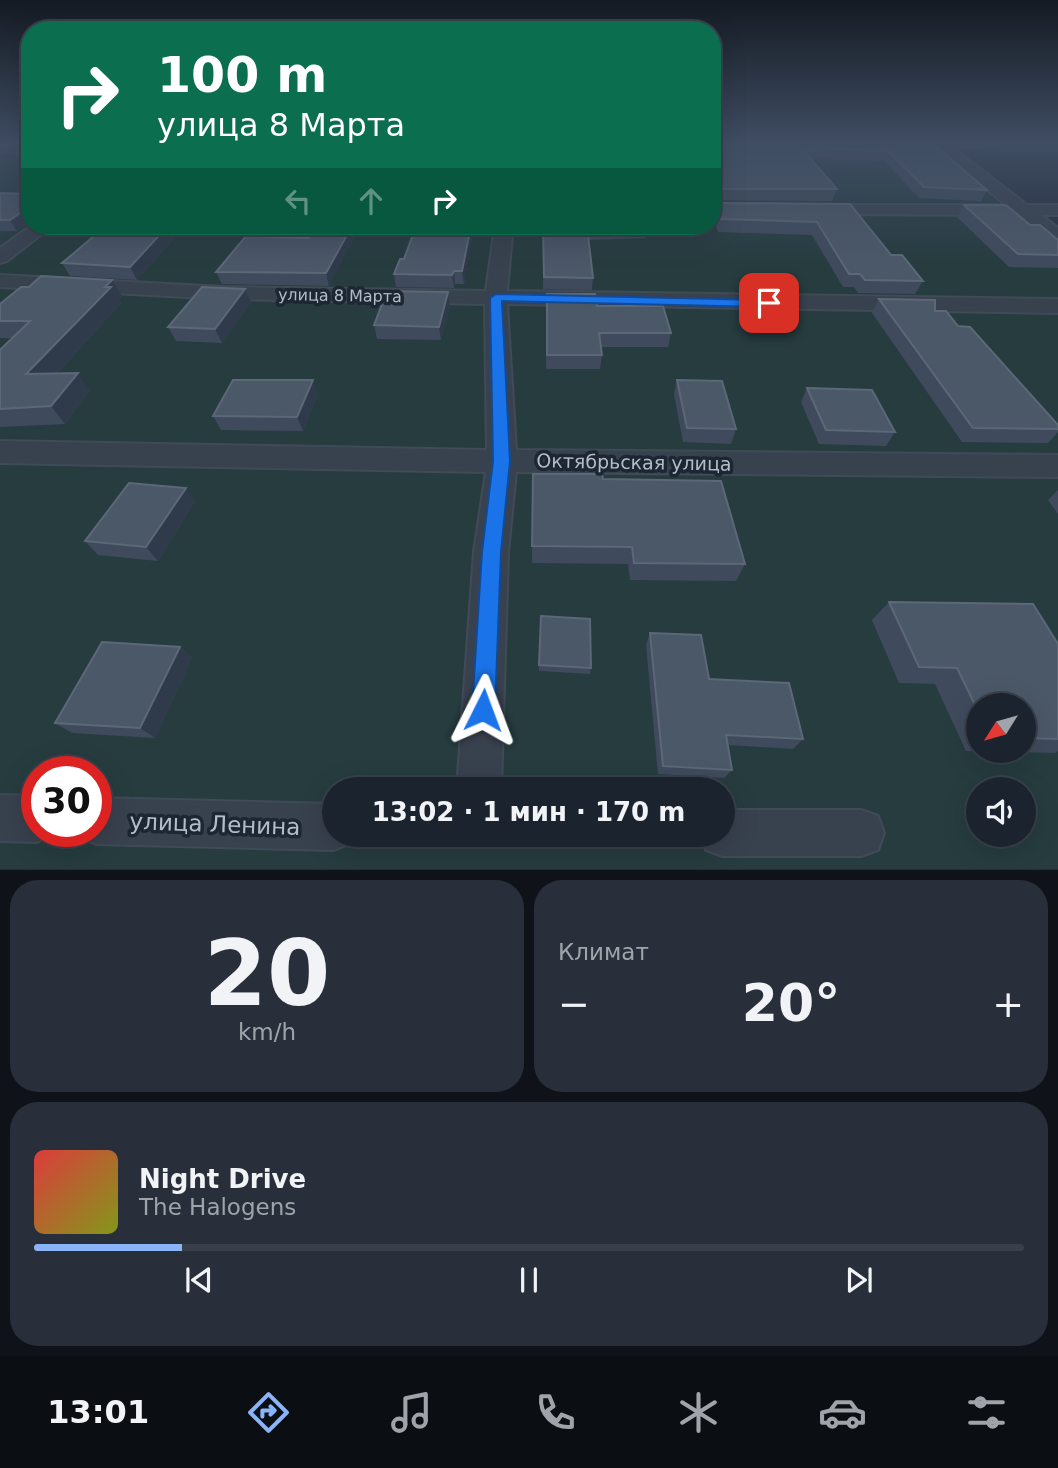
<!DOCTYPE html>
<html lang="ru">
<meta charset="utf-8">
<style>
body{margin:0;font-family:"DejaVu Sans",sans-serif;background:#282f3a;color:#f1f3f6;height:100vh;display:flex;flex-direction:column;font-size:26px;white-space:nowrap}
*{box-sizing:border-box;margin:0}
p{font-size:23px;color:#a0a4aa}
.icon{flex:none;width:38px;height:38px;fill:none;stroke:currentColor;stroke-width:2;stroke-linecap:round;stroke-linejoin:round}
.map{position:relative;height:870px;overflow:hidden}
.drawer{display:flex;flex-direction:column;gap:10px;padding:10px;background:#0f1319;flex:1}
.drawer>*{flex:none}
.guide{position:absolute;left:21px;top:21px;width:700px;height:214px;border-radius:28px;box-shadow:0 7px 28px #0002,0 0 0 2px #39404a;background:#0b6e4f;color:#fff;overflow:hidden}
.needle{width:46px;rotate:233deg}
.fabs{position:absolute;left:966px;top:693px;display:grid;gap:14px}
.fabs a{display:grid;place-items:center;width:70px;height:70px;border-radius:50%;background:#1b232e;box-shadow:0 7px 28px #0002,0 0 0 2px #39404a;font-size:35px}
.speed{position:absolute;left:21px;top:756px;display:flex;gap:14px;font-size:35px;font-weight:700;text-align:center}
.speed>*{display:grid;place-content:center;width:91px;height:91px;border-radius:50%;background:#1b232e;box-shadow:0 7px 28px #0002,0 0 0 2px #39404a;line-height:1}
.speed .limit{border:10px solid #d22;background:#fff;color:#111}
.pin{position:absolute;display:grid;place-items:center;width:60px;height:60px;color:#fff;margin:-30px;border-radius:14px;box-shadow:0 4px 10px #0006}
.me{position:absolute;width:77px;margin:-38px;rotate:3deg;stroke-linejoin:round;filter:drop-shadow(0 0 5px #0008)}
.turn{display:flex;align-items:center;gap:24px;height:147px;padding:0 21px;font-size:32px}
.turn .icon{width:91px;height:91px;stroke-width:2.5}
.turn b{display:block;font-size:49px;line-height:60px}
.lanes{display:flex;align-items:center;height:66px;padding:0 21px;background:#0003;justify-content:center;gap:35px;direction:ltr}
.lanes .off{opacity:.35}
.big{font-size:52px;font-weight:700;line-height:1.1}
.drawer .tile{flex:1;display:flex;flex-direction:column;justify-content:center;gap:10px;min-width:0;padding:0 24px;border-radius:28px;background:#282f3a}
.drawer .dial{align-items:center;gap:0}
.dial b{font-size:91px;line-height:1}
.song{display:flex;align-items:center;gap:21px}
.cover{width:84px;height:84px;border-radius:10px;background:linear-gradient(135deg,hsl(0 70% 55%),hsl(70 70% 35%))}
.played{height:7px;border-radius:4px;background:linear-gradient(90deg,#8ab4f8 15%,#39404a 15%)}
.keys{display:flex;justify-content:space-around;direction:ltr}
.heat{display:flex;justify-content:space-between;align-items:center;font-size:38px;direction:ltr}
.drawer .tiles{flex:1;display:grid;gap:10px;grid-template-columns:1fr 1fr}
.tile:last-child{grid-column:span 2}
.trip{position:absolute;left:322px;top:777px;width:413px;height:70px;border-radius:35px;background:#1b232e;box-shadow:0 7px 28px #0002,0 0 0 2px #39404a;font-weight:700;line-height:70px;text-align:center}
.dock{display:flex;height:112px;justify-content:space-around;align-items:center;background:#0b0e12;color:#a0a4aa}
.dock .icon{width:49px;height:49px}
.dock .active{color:#8ab4f8}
.dock b{font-size:32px;color:#f1f3f6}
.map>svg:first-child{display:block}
.green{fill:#263c3f;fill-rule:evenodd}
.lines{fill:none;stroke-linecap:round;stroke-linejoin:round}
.street-casing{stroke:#414a57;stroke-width:4}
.street{fill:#38414e;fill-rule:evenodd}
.wall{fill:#3f4b5c;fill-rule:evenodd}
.shaded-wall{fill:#2f3b4b}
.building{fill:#4b5868;stroke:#5c6777;stroke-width:2}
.route{fill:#1a73e8;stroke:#114b97;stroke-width:2}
.labels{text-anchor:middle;stroke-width:7;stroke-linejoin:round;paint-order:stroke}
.far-street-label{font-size:16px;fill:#b4bcc9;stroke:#1d2633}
.street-label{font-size:19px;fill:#b4bcc9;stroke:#1d2633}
.near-street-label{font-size:23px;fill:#b4bcc9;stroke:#1d2633}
</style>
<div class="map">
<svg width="1058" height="870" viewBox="0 0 1058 870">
<rect width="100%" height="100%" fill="#242f3e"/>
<!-- green -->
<path class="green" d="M0,142H30V226H712V142H925L1058,251V869H0ZM978,705H1024V751H978ZM37,772H96V831H37ZM334,789H723V835H334ZM978,789H1024V835H978Z"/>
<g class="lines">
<defs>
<g id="street">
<path d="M822,142H1058V150L953,148L1027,205H1058V215H1041L1058,228V243L1051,241L1019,215L811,214L808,210L817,205H1006L934,148L829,146Z"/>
<path d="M31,226H52L7,261L0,263V248Z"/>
<path d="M495,226H513L507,291L1058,299V313L507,304L516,450L1058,455V477L516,472L508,552L501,789H457L474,552L486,472L0,463V441L487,450L485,304L224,299L0,287V275L224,287L486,291Z"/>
<path d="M0,795L37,796V831H55L53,835L37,842L0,841Z"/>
<path d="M96,798L334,804V835H354L350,843L334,850L96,844L80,837L77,831H96Z"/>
<path d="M723,810H861L878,816L884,833L878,850L861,856H723L706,850L700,835H723Z"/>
</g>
</defs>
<!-- street casing -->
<use href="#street" class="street-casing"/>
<!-- street -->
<use href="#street" class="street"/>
</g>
<!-- wall -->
<g class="wall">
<path d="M0,142H30V155L0,154Z"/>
<path d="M712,142H931L987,190L981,201L919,198L884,161L813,159V161L837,189L832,201L712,200Z"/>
<path d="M0,193L30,194V222L17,231H0Z"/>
<path d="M716,203L850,204L891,255L923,281L915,294L858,293L854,287H843L812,235L718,232L713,216Z"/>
<path d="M964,205L1030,225L1058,240V268L1009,267L957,217Z"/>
<path d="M106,226H185L137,280L70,276L62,263Z"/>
<path d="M317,226L329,286L222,284L216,272L309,238Z"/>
<path d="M416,226H474L464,284H455L454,288L396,287L394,274L404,259Z"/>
<path d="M543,226H648L646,238L589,240L593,278L592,290L543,289Z"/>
<path d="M112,280L122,296L119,300L121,303L57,373L90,390L65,424L0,427V350L12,338H0V304L29,287Z"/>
<path d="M245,289L251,302L222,343L176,341L168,327Z"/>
<path d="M448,292L450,306L441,340L377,339L374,325Z"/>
<path d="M547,294L597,306L671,333L668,347H601L602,355L600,369H546Z"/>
<path d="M879,299L935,311L958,326L1058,425V432L1048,443L962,442L872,313Z"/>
<path d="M677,380L736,429L731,444L683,442L674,394Z"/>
<path d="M807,388L895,432L886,446L819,444L801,402Z"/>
<path d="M318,394L303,431L221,430L213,416Z"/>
<path d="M533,474L603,479L745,564L736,581L630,580L628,564L532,563Z"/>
<path d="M1058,490V514L1048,500Z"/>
<path d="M195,501L158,561L98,555L85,541Z"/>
<path d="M889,602L1058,644V751L1055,753L966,751L935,684L899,683L872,620ZM978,705H1024V751H978Z"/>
<path d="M541,616L591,668L590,674L539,671Z"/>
<path d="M650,633L709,679L803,739L793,749L728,745L732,770L724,778L658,774L646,645Z"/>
<path d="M180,647L192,658L155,738L72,733L55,723Z"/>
</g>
<!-- shaded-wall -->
<g class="shaded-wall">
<path d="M30,206V222L17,231L10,220Z"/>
<path d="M168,226H185L137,280L130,267Z"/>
<path d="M352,226H361L329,286L326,273Z"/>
<path d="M471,226H474L464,284L462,271Z"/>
<path d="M454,271L455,284L454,288L452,275Z"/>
<path d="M112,280L122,296L119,300L121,303L40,391L26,374Z"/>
<path d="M245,289L251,302L222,343L215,329Z"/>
<path d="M448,292L450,306L441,340L439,327Z"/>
<path d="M78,373L90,390L65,424L51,406Z"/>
<path d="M313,380L318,394L303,431L297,417Z"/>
<path d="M186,488L195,501L158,561L146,547Z"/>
<path d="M180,647L192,658L155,738L140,728Z"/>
</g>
<!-- building -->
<g class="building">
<rect x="0" y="142" width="30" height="3"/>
<path d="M712,142H931L987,190L924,187L888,151L813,148L816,151H804L837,189H715L712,193Z"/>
<path d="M0,193L30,194V206L10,220H0Z"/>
<path d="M716,203L850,204L891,255H902L923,281L865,280L860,274H849L817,222L721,219Z"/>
<path d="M964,205H1006L1030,225H1040L1058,240V255L1018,254Z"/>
<path d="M106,226H168L130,267L62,263Z"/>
<path d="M317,226H352L326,273L216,272L246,236L309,238Z"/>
<path d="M416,226H471L462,271H454L452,275L394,274L400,259H404Z"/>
<path d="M543,226H587L593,278L544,277Z"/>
<path d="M588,226H648L588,228Z"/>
<path d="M41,276L112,280L105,287H111L26,374L78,373L51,406L0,409V350L30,321H0V304L21,287H29Z"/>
<path d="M202,287L245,289L215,329L168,327Z"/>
<path d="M387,291L448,292L439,327L374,325Z"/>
<path d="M547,294H595L597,306H663L671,333H599L602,355H547Z"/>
<path d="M879,299L935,300V311H946L958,326L970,327L1058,425V429L973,428Z"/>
<path d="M233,380H313L297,417L213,416Z"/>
<path d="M677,380L722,381L736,429L687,428Z"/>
<path d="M807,388L872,390L895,432L826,430Z"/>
<path d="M533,474H602L603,479L721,481L745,564L634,563L632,547L532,546Z"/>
<path d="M129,483L186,488L146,547L85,541Z"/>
<path d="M889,602L1033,604L1058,644V739L1024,738V705H978V711L957,668L919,667Z"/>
<path d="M541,616L590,619L591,668L539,665Z"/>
<path d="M650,633L701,635L709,679L789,683L803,739L726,735L732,770L663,766Z"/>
<path d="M102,642L180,647L140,728L55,723Z"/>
</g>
<!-- sky -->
<linearGradient id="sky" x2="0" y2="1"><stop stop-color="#141a22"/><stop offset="0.54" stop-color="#3f4d63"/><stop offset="1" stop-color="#3f4d63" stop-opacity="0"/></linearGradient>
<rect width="1058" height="263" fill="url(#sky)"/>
<!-- route -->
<path class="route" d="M496,294L769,300L775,303L769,307L502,301L510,461L501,552L495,710L492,718L483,722L475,718L472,710L482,552L493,461L490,298Z"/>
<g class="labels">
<!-- far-street labels -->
<g class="far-street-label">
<text transform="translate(340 295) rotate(1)" y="6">улица 8 Марта</text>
</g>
<!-- street labels -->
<g class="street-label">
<text transform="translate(634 462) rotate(1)" y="7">Октябрьская улица</text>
</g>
<!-- near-street labels -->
<g class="near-street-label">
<text transform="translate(215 824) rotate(2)" y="8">улица Ленина</text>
</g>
</g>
</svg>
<div class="fabs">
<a><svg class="needle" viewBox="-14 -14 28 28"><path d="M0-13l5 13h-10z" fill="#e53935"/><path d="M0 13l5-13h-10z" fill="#a0a4aa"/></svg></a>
<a><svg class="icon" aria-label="sound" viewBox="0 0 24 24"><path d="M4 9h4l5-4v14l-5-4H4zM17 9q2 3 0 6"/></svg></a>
</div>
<div class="speed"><div class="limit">30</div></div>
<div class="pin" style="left:769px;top:303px;background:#d93025"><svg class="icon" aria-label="arrive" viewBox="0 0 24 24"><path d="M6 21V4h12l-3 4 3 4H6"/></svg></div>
<svg class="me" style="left:483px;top:710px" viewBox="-20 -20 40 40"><path d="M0-17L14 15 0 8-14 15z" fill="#1a73e8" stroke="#fff" stroke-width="4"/></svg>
<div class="trip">13:02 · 1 мин · 170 m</div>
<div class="guide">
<div class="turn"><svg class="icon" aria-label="right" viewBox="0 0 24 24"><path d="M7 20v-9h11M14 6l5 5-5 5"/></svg><div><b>100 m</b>улица 8 Марта</div></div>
<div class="lanes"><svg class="icon off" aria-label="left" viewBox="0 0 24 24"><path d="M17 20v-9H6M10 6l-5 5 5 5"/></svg><svg class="icon off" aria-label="ahead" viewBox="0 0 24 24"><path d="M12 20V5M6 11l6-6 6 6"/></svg><svg class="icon" aria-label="right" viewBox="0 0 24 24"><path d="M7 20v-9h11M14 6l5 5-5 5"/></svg></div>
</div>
</div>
<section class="drawer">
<div class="tiles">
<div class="tile dial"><b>20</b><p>km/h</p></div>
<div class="tile"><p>Климат</p>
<div class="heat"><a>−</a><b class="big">20°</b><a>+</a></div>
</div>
<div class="tile">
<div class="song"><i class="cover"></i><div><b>Night Drive</b><p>The Halogens</p></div></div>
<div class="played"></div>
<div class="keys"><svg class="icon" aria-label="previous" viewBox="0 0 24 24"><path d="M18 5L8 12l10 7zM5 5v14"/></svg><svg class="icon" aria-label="pause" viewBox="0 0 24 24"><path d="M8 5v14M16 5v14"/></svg><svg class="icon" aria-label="next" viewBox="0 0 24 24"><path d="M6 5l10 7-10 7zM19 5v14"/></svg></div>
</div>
</div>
</section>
<nav class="dock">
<b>13:01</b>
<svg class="icon active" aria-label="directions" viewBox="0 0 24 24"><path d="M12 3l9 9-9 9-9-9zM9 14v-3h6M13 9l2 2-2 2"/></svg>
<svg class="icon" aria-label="music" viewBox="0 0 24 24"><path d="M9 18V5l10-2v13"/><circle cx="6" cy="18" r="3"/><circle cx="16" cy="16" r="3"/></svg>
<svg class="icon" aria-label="phone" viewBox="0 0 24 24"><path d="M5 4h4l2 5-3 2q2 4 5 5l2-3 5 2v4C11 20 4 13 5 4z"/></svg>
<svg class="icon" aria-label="climate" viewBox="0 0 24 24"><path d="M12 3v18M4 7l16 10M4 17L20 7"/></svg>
<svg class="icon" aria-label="car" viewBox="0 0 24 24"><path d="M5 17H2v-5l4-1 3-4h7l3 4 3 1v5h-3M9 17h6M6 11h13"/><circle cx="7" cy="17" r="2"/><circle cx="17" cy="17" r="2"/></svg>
<svg class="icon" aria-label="filters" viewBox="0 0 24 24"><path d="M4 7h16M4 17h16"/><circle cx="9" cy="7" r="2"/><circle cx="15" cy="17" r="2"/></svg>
</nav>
